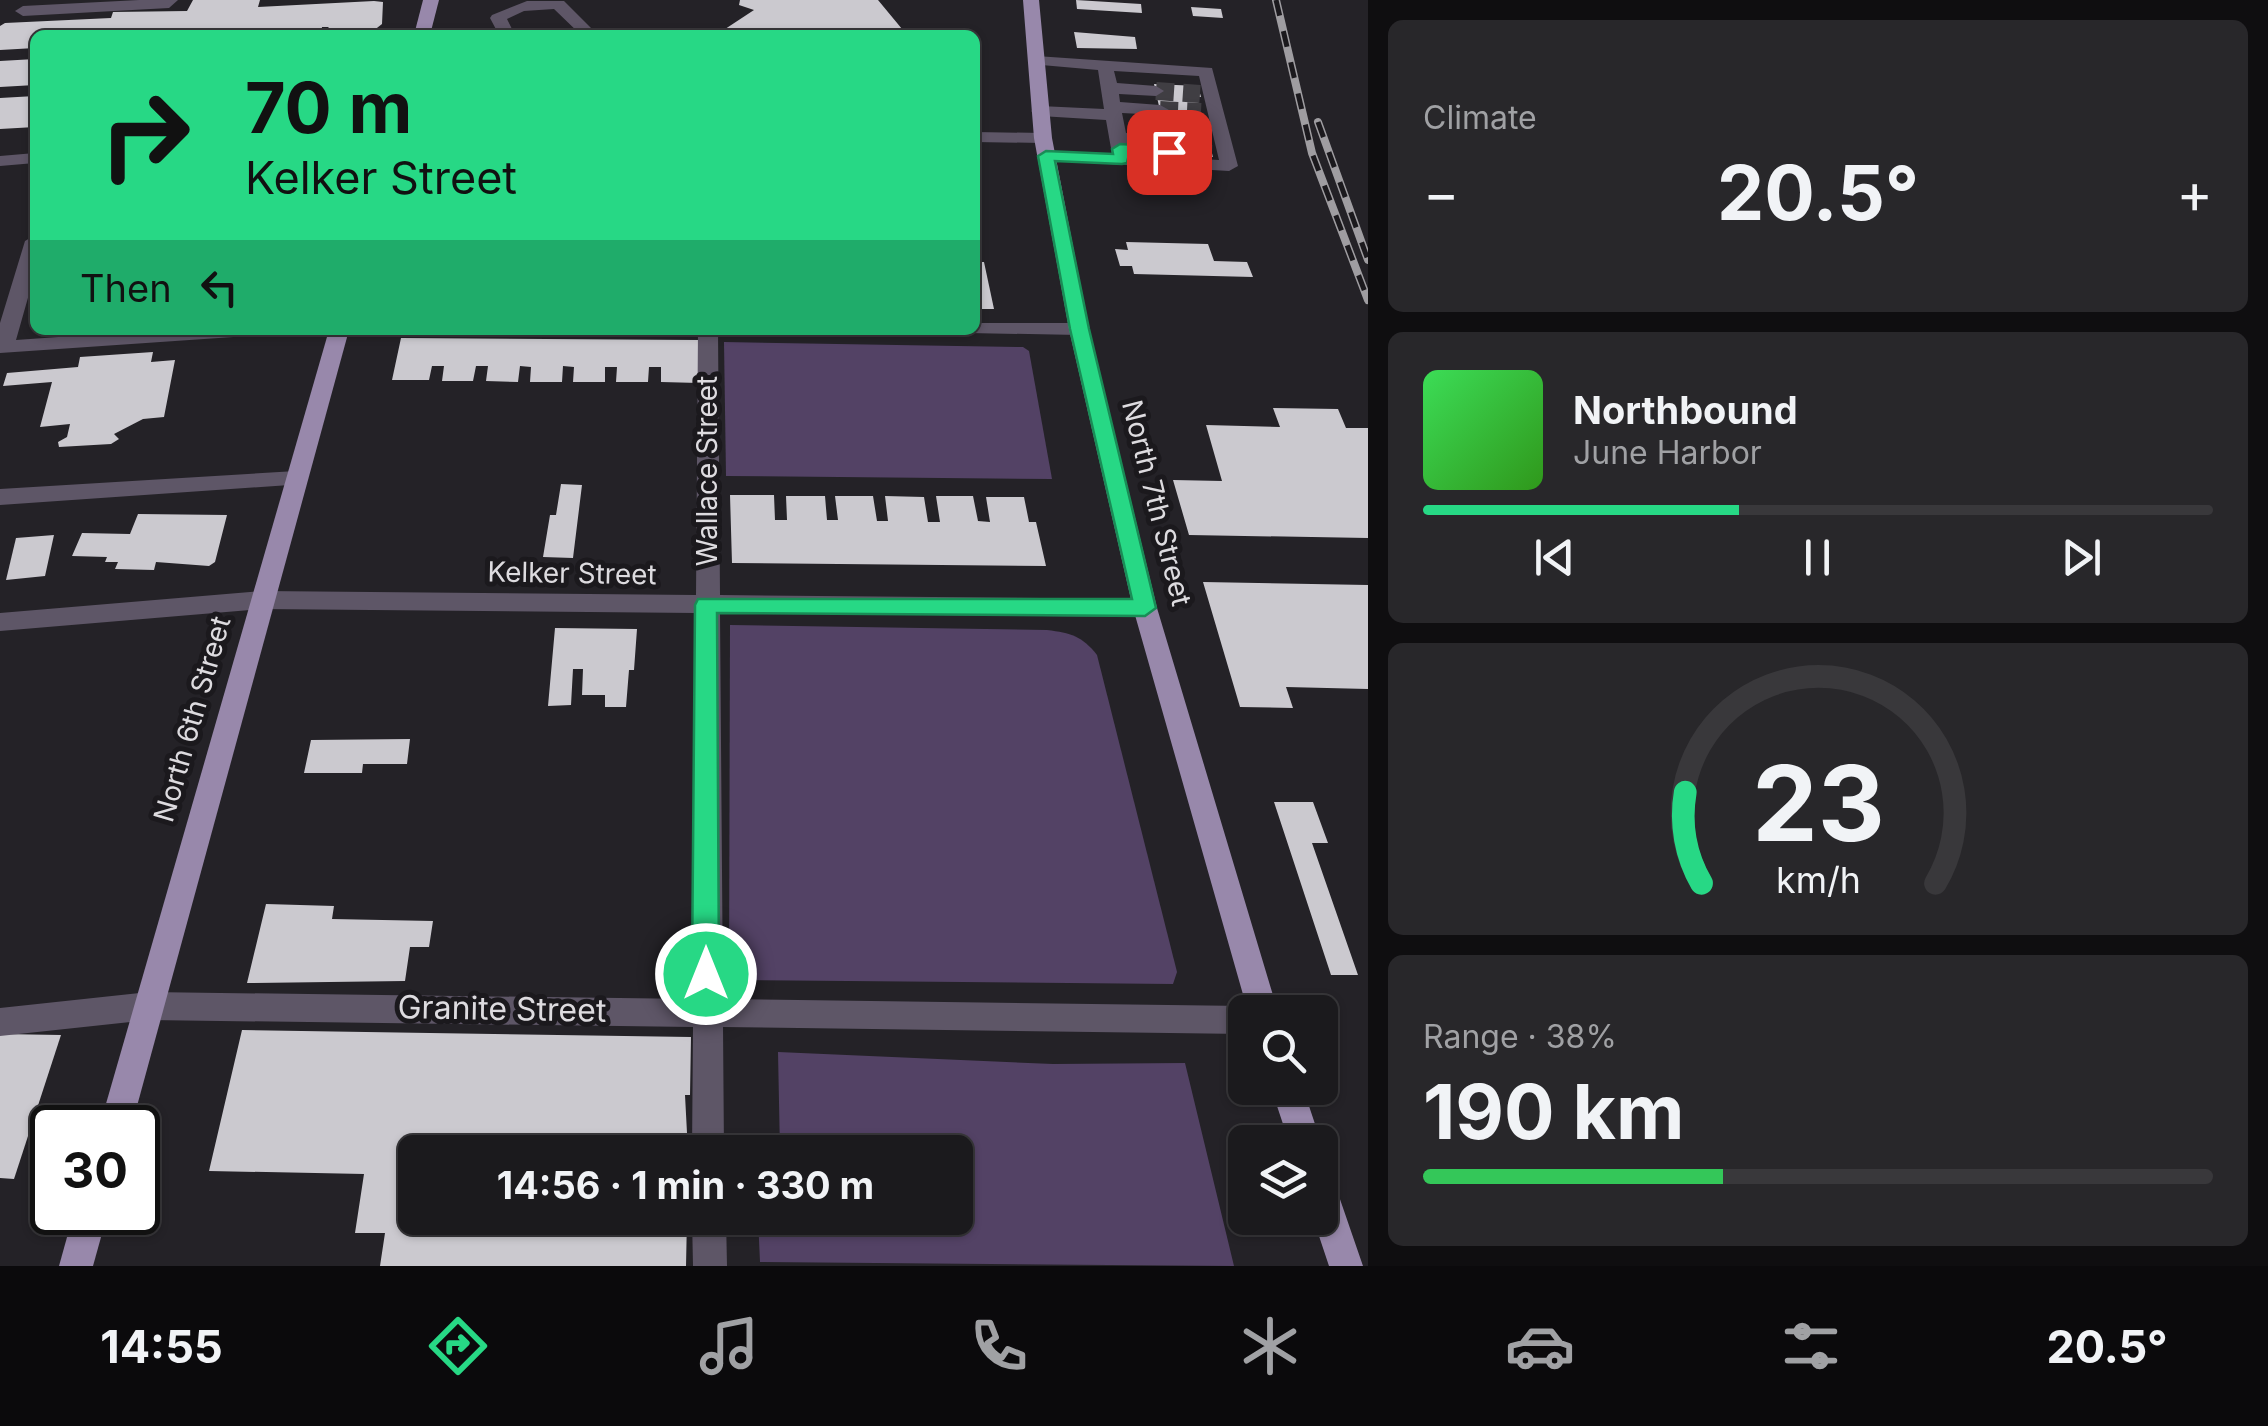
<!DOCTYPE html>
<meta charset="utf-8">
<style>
body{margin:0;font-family:Inter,sans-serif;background:#28272a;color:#f1f3f6;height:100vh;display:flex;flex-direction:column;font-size:38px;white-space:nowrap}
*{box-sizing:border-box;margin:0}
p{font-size:32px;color:#a0a1a4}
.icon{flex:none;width:55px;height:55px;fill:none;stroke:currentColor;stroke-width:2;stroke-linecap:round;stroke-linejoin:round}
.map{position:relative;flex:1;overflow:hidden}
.sheet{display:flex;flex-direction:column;gap:20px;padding:20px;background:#0f0e10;width:900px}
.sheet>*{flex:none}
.guide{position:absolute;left:30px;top:30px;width:950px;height:305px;border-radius:15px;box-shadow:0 2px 8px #0004,0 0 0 2px #39383b;background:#27d885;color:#111;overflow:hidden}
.fabs{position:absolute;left:1228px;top:995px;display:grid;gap:20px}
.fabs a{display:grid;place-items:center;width:110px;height:110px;border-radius:15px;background:#1b1a1d;box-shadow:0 2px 8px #0004,0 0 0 2px #39383b;font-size:50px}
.speed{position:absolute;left:30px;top:1105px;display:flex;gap:20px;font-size:50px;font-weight:700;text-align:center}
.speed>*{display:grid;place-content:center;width:130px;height:130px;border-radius:50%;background:#1b1a1d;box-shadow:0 2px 8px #0004,0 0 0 2px #39383b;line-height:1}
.speed .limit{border:5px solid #111;border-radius:15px;background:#fff;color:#111}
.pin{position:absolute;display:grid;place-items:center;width:85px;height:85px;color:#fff;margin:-42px;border-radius:20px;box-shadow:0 5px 15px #0006}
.me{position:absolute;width:110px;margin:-55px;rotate:0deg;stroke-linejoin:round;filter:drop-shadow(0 0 8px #0008)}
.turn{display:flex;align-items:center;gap:35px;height:210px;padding:0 50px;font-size:45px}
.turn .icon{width:130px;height:130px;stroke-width:2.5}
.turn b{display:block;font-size:70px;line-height:85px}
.then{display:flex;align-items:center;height:95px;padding:0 50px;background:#0003;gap:20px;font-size:38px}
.big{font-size:75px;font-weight:700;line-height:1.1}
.sheet .card{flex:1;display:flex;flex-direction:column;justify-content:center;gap:15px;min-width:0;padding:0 35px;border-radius:15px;background:#28272a}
.sheet .dial{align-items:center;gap:0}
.dial svg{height:260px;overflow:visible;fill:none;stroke:#39383b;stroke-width:7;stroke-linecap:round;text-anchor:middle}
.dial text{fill:#f1f3f6;stroke:none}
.song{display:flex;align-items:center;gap:30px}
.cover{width:120px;height:120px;border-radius:15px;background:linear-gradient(135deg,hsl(130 70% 55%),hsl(110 70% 35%))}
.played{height:10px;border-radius:5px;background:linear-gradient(90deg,#27d885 40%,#39383b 40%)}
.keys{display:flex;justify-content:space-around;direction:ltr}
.heat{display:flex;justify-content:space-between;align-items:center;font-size:55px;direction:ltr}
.charge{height:15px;border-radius:8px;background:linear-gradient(90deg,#34c759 38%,#39383b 0)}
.trip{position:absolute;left:398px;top:1135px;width:575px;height:100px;border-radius:15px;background:#1b1a1d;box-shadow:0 2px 8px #0004,0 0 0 2px #39383b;font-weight:700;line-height:100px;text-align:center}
.tab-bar{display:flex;height:160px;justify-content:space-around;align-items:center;background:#0b0a0c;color:#a0a1a4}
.tab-bar .icon{width:70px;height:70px}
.tab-bar .on{color:#27d885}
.tab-bar b{font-size:45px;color:#f1f3f6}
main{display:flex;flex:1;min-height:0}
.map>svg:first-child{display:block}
.green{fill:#534265}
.building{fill:#cbc9cf}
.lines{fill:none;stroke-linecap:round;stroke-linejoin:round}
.minor-tunnel{stroke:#403e43;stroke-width:18;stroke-dasharray:18 9;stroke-linecap:butt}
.minor{fill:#5e5667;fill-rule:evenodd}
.major{fill:#9888ab;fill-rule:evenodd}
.rail-casing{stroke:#9f9da1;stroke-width:8}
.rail{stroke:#1b191d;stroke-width:5;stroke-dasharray:16;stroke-linecap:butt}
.route{fill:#27d885;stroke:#198c56;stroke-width:2.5}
.labels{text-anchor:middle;stroke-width:10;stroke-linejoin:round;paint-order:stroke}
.street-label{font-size:28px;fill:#dddbdf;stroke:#1b191d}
.near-street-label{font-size:32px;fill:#dddbdf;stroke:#1b191d}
</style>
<main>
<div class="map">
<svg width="1368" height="1266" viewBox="0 0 1368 1266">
<rect width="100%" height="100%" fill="#242227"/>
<!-- green -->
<g class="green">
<path d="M724,342L1023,347L1029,351L1052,479L726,476Z"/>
<path d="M730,625L1047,630C1071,633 1082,636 1097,655L1177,972L1173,984L729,980Z"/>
<path d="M778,1052L1053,1064L1185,1063L1234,1266L760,1262L758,1218H955V1152H780Z"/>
</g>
<!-- building -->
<g class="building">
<path d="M193,0H260L258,7L374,1L383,2L382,24L368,35H336L328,27H322L321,35H35V48L0,50V26L5,23L111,18L113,12L187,11Z"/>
<path d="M740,0H878L907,35H716L754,10L739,5Z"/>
<path d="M1076,0L1141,4L1142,13L1077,9Z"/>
<path d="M1191,7L1221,9L1223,18L1193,16Z"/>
<path d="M1074,32L1135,37L1137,49L1077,48Z"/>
<path d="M35,59V85L0,87V61Z"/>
<path d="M1154,84L1198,86L1201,97H1197L1213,157L1170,155Z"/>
<path d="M35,96V127L0,129V98Z"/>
<path d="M1126,242L1208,244L1214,261L1247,262L1253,277L1134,274L1132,266H1120L1115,249L1128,250Z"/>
<path d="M975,262H984L994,309H975Z"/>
<path d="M401,338L699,340V383L661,382V367H649L648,382H616L617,367H605V382H573L574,367L563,366L562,382H530L531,367L520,366L518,382L486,381L488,366H476L473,381H442L444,366H432L429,380H392Z"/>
<path d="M153,352L151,362L175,360L164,417L143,419L114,434L119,439L111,444L59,447L58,442L67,437L70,424L40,427L52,382L3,386L7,373L78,367L80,357Z"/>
<path d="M1273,408L1338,409L1346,428H1368V538L1189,535L1173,480L1222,481L1206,425L1280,427Z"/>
<path d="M561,484L582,485L573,558L543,557L550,515H556Z"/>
<path d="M730,495H774L775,520H787L786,496H825L827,520H838L835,496H873L877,521H888L885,496L924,497L928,522H940L936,496H973L978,521L990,522L986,497H1024L1029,522H1036L1046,566L732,563Z"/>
<path d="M138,514L227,515L215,562L209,566L156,562L154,570L115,569L118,562H105L107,557L72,556L82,533L130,534Z"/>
<path d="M54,535L45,576L6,580L16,538Z"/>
<path d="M1203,582L1368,585V689L1286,687L1293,708L1240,707Z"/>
<path d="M555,628L637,629L634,670H629L626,707H605V695H582L583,669H573L571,705L548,706Z"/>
<path d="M410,739L407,764H363L362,773H304L311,740Z"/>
<path d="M1274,802H1313L1328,843H1312L1358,975H1331Z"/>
<path d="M266,904L334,906L332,919L433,921L429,947H410L405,981L247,983Z"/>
<path d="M242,1030L691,1037L690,1095H685L688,1152H415V1218H687L686,1266H380L385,1233H355L364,1174L209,1171Z"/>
<path d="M0,1034L61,1035L14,1179L0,1178Z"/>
</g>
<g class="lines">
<!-- minor-tunnel -->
<g class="minor-tunnel">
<path d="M1156,91L1200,94"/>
<path d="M1160,110L1201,112"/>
<path d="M1164,130L1206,132"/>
<path d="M1169,152L1212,154"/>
</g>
<!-- minor -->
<g class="minor">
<path d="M139,0H178L169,8L23,16L15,11L23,6Z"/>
<path d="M527,1H564L598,35H581L554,9L524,11L507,19L515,35H499L490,18L492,15Z"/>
<path d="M1036,56L1212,68L1238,166L1229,171L1040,160L1037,156L1046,151L1112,154L1106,120L1040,116L1031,111L1040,106L1104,109L1098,70L1030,64L1028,61ZM1114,71L1199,76L1219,160L1130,155L1128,144L1167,146L1176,141L1167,136L1126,133L1122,113L1160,115L1169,110L1160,105L1120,102L1119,94L1156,96L1164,91L1156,86L1117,83Z"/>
<path d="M975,132L1043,133L1052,138L1043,143L975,142Z"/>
<path d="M35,153V163L0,166V156Z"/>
<path d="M35,235V273L16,340L157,330H258L248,336L0,353V323L25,241Z"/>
<path d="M975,323H1079L1089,329L1079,335L968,333L965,330H975Z"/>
<path d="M698,330H718L720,595L1145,599L1154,602L1157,608L1154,614L1145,617L720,613L723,999L1245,1006L1257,1012H1245V1034L723,1027L724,1152H692L693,1027L149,1020L0,1036V1008L149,992L693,999L696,613L261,609L0,631V613L261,591L696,595Z"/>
<path d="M296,471L307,479L304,484L0,505V489Z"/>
<path d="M692,1218H726L727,1266H693Z"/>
</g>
<!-- major -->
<g class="major">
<path d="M423,0H439L430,35H414Z"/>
<path d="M1023,0H1039L1052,138L1089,329L1157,608L1278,1012H1248L1133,608L1069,329L1034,138Z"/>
<path d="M329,330H349L131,1128H99Z"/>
<path d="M1271,1088H1303L1321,1142L1320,1145L1289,1142Z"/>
<path d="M1320,1171L1332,1176L1363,1266H1329L1313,1218H1320Z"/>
<path d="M74,1212H108L93,1266H59Z"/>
</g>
<defs>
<g id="rail">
<path d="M1276,0L1312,153L1368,300"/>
<path d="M1318,122L1368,260"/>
</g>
</defs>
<!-- rail casing -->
<use href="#rail" class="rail-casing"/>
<!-- rail -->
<use href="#rail" class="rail"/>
</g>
<!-- route -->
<path class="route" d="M1120,144L1169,147L1177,152L1169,157L1129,154L1127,163L1122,164L1055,161L1089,329L1156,608L1145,616L717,613L719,974L715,983L706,987L696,983L692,974L695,605L698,599H1132L1070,329L1038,156L1046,151L1113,154L1112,149Z"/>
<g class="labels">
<!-- street labels -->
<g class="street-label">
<text transform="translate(707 471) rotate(-90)" y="10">Wallace Street</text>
<text transform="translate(1157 503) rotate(76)" y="10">North 7th Street</text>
<text transform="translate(572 573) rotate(1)" y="10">Kelker Street</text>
<text transform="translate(192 719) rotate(-74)" y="10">North 6th Street</text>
</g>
<!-- near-street labels -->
<g class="near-street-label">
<text transform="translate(502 1009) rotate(1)" y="11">Granite Street</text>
</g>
</g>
</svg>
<div class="fabs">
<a><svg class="icon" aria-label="search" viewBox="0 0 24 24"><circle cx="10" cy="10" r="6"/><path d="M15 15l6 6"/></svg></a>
<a><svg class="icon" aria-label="layers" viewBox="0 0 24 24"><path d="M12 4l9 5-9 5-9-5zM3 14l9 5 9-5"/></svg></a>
</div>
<div class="speed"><div class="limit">30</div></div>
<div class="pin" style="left:1169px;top:152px;background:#d93025"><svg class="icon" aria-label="arrive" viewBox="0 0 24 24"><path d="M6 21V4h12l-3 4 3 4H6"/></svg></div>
<svg class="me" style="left:706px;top:974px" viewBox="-20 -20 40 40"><circle r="17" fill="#27d885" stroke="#fff" stroke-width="3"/><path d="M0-11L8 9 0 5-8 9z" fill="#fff"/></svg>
<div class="trip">14:56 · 1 min · 330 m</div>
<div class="guide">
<div class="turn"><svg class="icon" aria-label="right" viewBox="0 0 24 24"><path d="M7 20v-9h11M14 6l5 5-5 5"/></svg><div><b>70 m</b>Kelker Street</div></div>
<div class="then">Then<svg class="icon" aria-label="left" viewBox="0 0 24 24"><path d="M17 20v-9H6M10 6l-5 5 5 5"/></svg></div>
</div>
</div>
<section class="sheet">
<div class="card"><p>Climate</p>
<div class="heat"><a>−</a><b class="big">20.5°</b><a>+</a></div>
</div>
<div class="card">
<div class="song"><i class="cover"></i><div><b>Northbound</b><p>June Harbor</p></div></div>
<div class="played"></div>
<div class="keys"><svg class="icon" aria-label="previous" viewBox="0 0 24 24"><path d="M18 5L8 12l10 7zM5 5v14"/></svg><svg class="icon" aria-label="pause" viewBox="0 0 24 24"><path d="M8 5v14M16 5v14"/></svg><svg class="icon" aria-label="next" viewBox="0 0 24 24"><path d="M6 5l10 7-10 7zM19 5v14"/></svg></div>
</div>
<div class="card dial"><svg viewBox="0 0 100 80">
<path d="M14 69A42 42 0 1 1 86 69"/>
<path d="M14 69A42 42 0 0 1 9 41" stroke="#27d885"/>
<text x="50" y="56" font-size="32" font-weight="700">23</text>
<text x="50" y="72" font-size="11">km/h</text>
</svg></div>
<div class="card"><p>Range · 38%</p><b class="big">190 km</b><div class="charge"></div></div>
</section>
</main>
<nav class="tab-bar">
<b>14:55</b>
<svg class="icon on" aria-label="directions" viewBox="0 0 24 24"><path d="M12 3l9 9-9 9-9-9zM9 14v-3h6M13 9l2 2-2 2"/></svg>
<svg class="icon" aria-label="music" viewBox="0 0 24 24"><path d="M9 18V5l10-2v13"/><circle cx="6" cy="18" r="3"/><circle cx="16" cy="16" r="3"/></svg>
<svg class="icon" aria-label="phone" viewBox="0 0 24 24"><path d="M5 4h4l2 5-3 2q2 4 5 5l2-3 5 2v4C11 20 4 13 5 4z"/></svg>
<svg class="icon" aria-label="climate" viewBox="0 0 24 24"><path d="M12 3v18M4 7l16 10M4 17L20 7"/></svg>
<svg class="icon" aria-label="car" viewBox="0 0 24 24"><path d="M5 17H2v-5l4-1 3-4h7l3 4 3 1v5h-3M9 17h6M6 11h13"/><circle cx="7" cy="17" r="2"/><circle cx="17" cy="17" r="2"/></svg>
<svg class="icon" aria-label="filters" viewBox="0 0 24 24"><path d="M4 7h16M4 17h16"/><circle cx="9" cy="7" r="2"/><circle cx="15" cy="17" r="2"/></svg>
<b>20.5°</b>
</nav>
